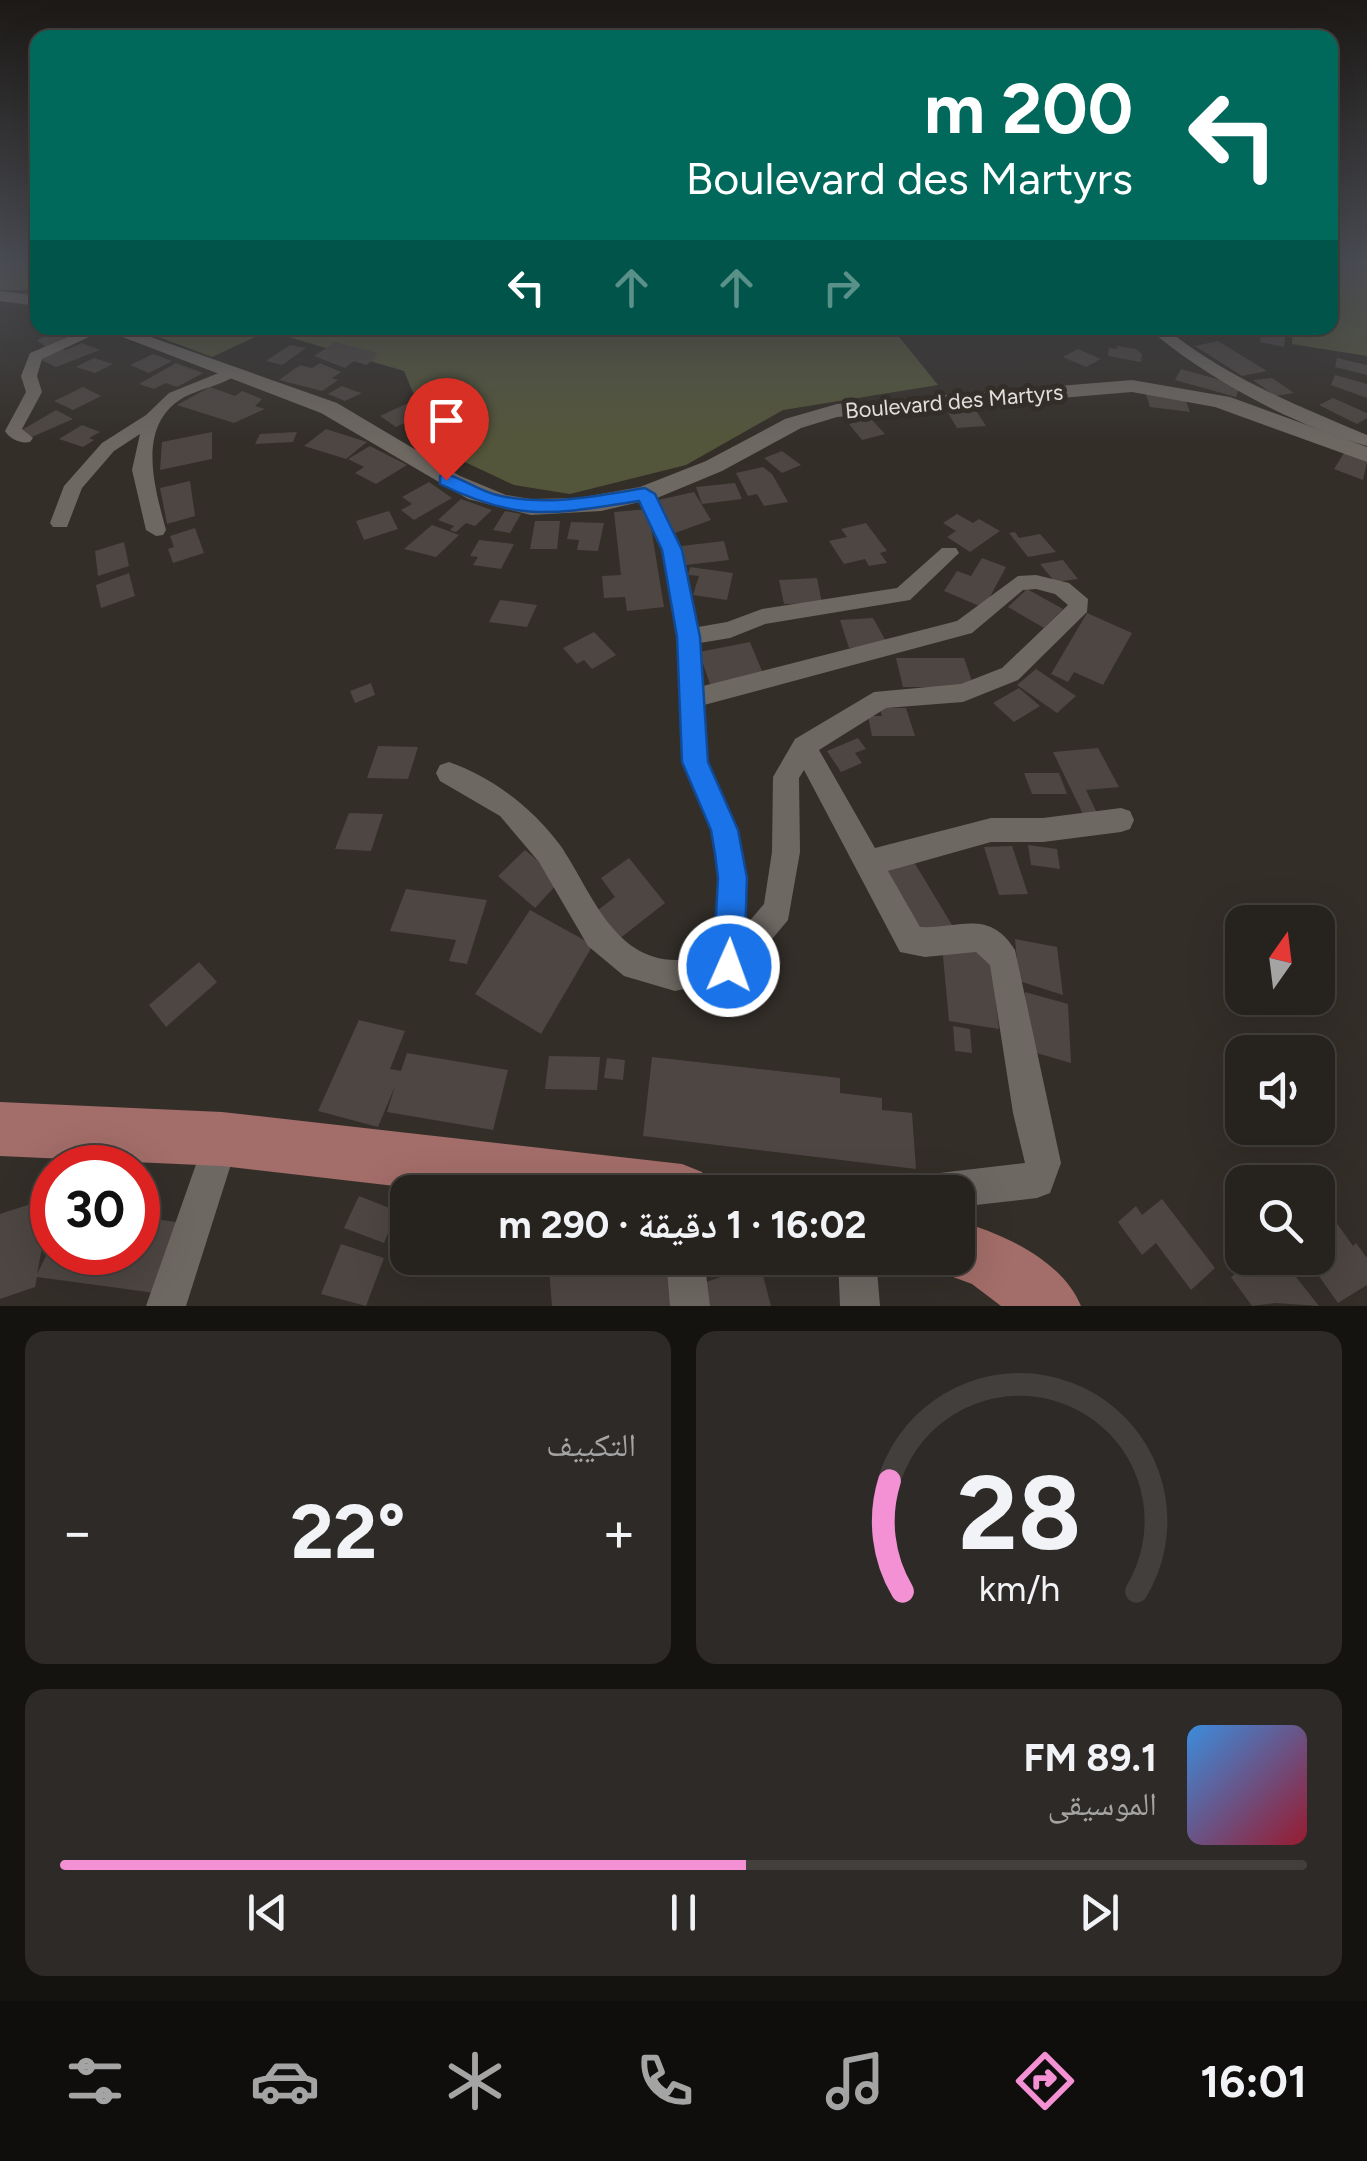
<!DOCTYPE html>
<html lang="ar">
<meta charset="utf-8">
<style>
body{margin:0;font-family:Figtree,"Noto Naskh Arabic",sans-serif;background:#2e2a27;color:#f1f3f6;direction:rtl;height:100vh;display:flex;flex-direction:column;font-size:38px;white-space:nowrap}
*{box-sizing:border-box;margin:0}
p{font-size:32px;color:#a4a4a4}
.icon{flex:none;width:55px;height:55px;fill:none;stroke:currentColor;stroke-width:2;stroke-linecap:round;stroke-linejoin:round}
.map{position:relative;height:1306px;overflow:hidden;direction:ltr}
.drawer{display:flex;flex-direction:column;gap:25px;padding:25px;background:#151310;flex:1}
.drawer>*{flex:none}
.top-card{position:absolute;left:30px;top:30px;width:1308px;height:305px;border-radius:20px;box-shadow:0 10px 40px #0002,0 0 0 2px #423f3c;direction:rtl;background:#00695c;color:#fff;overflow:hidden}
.needle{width:65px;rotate:14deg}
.tools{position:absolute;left:1225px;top:905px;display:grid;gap:20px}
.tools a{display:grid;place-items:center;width:110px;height:110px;border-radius:20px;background:#26221e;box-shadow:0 10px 40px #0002,0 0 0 2px #423f3c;font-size:50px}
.speed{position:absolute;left:30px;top:1145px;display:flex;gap:20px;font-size:50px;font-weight:700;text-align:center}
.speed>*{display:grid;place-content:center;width:130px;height:130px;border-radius:50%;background:#26221e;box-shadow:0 10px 40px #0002,0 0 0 2px #423f3c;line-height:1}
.speed .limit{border:15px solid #d22;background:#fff;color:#111}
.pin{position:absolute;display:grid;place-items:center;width:85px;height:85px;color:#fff;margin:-102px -42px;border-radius:50% 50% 50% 0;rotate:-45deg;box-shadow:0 0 10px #0007}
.pin .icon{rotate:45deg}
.me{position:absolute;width:110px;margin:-55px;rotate:2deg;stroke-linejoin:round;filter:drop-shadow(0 0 8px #0008)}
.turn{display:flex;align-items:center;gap:35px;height:210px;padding:0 40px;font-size:45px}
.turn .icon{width:130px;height:130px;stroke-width:2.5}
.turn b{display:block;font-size:70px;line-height:85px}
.lanes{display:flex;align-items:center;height:95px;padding:0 40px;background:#0003;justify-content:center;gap:50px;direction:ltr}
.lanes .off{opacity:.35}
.big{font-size:75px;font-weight:700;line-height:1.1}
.drawer .widget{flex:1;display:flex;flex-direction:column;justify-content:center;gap:15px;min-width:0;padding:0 35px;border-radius:20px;background:#2e2a27}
.drawer .dial{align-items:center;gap:0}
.dial svg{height:260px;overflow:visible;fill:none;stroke:#423f3c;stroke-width:7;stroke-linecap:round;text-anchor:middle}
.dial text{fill:#f1f3f6;stroke:none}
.song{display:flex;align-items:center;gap:30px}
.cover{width:120px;height:120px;border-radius:15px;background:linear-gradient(135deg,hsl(210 70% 55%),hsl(350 70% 35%))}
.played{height:10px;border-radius:5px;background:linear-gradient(90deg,#f491d4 55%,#423f3c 55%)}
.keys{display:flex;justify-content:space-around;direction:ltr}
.heat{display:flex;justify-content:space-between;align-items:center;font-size:55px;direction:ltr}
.drawer .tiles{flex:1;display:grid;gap:25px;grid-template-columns:1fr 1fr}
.widget:last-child{grid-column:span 2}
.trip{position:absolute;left:390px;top:1175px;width:585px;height:100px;border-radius:20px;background:#26221e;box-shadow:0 10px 40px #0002,0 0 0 2px #423f3c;font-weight:700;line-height:100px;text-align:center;direction:rtl}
.tab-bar{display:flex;height:160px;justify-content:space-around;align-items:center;background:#0f0e0c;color:#a4a4a4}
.tab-bar .icon{width:70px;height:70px}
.tab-bar .current{color:#f491d4}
.tab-bar b{font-size:45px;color:#f1f3f6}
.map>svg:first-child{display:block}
.green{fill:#54563b}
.building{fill:#4d4642}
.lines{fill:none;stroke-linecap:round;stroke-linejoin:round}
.minor{fill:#6e6862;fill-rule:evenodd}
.secondary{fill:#6e6862;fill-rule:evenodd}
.primary{fill:#a36d69;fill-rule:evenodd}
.route{fill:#1a73e8;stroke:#114b97;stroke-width:2.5}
.labels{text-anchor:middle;stroke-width:10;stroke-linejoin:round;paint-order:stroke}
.far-street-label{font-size:22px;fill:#e2dedb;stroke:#332e28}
</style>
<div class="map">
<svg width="1367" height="1306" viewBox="0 0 1367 1306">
<rect width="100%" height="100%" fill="#332e28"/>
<!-- green -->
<g class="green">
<rect x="0" y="260" width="37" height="30"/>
<path d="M1330,260H1367V356L1292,344L1293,328H1330Z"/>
<path d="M135,328H892L938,385L783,410L686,465L570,494L514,485L450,455L427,426L404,371L268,331L212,357Z"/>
</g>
<!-- building -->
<g class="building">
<path d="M55,328H65L77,337L47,348L37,340L47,336L41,332Z"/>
<path d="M1262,328L1286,330L1284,347L1260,342Z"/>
<path d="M1218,341L1267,371L1242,376L1195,346Z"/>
<path d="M335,342L378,353L373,356L377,357L366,365L354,361L345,368L314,356Z"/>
<path d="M82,343L100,350L56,367L41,360L60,348L65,350Z"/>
<path d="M290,345L306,348L282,365L266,361Z"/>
<path d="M1117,346L1136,349L1142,354L1141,362L1108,356L1109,348L1117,349Z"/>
<path d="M1078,349L1101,359L1086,367L1063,357Z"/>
<path d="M153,354L172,361L149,373L130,365Z"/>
<path d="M94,358L113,364L95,373L76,367Z"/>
<path d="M1337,358L1367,365V375L1335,367Z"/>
<path d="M176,363L203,373L177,387L166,383L154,389L139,384Z"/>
<path d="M320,363L341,372L332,378L338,380L322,391L279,380L300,365L312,368Z"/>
<path d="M1181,369L1231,383L1239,388L1236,397L1175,380Z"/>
<path d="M1335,375L1367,384V398L1331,385Z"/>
<path d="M1272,378L1294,393L1275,396L1253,380Z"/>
<path d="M342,386L358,392L362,393L345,401L328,394Z"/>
<path d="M83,387L101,396L73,410L54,401Z"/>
<path d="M210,387L235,396L242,391L262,399L255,406L265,409L234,423L177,405Z"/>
<path d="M1145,391L1184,396L1190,412L1150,407Z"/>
<path d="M1333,398L1367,413V418L1357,424L1319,405Z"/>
<path d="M406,404L422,415L396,427L380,416Z"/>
<path d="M975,409L986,426L957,428L947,411Z"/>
<path d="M56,410L73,419L32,437L20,431Z"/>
<path d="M871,419L885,434L862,440L849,424Z"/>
<path d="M82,425L100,432L89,438L94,440L83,447L59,439Z"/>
<path d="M326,429L367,442L346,459L304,446Z"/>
<path d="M212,432V459L160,470L162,442Z"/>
<path d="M297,432L293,442L255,444L260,434Z"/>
<path d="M370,446L407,465L376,484L355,473L364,467L348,459Z"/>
<path d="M782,451L801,465L782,473L764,458Z"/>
<path d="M1344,453L1367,462L1363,480L1334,469Z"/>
<path d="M763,467L772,474L788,502L764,506L757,494L748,496L736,473Z"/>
<path d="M190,481L195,516L167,524L160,488Z"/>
<path d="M429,482L452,498L414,520L401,510L412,504L402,497Z"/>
<path d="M735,483L742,499L702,504L696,487Z"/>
<path d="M694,492L711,520L675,533L658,500Z"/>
<path d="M461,499L492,510L475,526L466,523L456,532L450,530L454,526L438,520Z"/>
<path d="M648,509L664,607L627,611L625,597L604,598L602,576L621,575L614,512Z"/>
<path d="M389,511L398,529L364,540L356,521Z"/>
<path d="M505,511L521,514L510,533L493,530Z"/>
<path d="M957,514L973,523L979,519L1000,531L970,552L947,537L956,531L943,523Z"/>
<path d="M535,521H560L557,549H530Z"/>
<path d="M571,522L604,523L598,551L577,550L579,540L567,539Z"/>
<path d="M866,523L887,551L880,553L887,563L869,566L865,559L844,564L829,541L847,537L841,529Z"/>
<path d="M432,525L459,535L436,557L404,549Z"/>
<path d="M195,528L204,553L173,563L168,549L174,547L170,536Z"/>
<path d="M1015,532L1019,538L1040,534L1056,552L1028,557L1009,533Z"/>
<path d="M479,540L514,544L501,569L473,565L478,557L470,556Z"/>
<path d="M724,541L729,560L686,565L681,546Z"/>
<path d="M124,542L129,566L98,576L95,551Z"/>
<path d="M982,558L1006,567L984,608L944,591L957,571L971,576Z"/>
<path d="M1063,560L1078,579L1055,582L1040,564Z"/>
<path d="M690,567L733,573L727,600L693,595L699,576L688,575Z"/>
<path d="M129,573L135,596L101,608L96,585Z"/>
<path d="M817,578L822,603L784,604L779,580Z"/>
<path d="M1027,589L1063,609L1044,628L1008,607Z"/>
<path d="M500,600L537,605L527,627L489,622Z"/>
<path d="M1087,613L1132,633L1103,685L1074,672L1068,682L1051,674Z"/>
<path d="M873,618L888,645L849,648L840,620Z"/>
<path d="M594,632L616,655L592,669L584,660L577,664L563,648Z"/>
<path d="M750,642L764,676L711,687L699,652Z"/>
<path d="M896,658H964L974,687H903Z"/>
<path d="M1036,669L1076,696L1057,713L1017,685Z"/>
<path d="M371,683L375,695L355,703L350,691Z"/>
<path d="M1019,688L1040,706L1014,722L993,703Z"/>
<path d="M880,708H906L915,736H872L868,716H882Z"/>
<path d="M858,738L866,749L855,753L862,763L841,772L827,751Z"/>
<path d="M378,746L418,747L408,779L367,778Z"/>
<path d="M1098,748L1119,787L1086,790L1097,813L1083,814L1053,752Z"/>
<path d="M1024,773H1059L1067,794H1032Z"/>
<path d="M349,813L383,814L371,851L335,849Z"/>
<path d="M1028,845L1057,849L1060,869L1031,865Z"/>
<path d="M1012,846L1028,894L999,895L984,847Z"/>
<path d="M525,850L561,880L535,908L498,876Z"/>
<path d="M629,858L665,903L619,939L598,910L615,897L601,878Z"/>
<path d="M914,862L952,925L923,937L886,872Z"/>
<path d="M406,889L487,900L467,964L449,961L456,940L390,931Z"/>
<path d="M530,910L593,945L541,1034L475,994Z"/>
<path d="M1015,939L1057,947L1063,995L1019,981Z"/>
<path d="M942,946L990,953L999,1029L949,1021Z"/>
<path d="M199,962L217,982L166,1027L149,1005Z"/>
<path d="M1025,992L1068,1004L1071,1063L1026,1050Z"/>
<path d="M359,1020L405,1031L390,1069L401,1071L407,1053L508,1070L493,1130L387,1112L395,1086L378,1127L318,1111Z"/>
<path d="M953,1026L970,1029L972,1053L955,1051Z"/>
<path d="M549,1056L600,1057L597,1090L545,1089Z"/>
<path d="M652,1057L840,1078V1093L882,1098V1110L912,1113L916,1169L643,1136Z"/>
<path d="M607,1058L625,1060L623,1080L604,1078Z"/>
<path d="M359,1196L397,1211L384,1243L344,1228Z"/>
<path d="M52,1197L37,1274L52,1244V1252H138V1217L184,1223L155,1293L37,1277L35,1287L0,1299V1214Z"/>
<path d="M1318,1197L1353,1246L1356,1243L1367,1258V1285L1338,1303L1306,1258H1318Z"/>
<path d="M1162,1199L1215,1268L1191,1290L1156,1243L1142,1255L1118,1222L1136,1206L1142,1215Z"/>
<path d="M341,1244L384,1258L366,1306L321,1294Z"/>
<path d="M548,1258H669L677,1306H552Z"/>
<path d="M1256,1258H1281L1319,1306L1276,1303L1252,1306L1231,1277Z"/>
<path d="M760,1264L771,1306H699L694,1286Z"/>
</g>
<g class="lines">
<!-- minor -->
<g class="minor">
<path d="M90,328H108L42,359L37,376L42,392L22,429L33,438L30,442C20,444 10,439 5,431L26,392L21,376L30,353Z"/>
<path d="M1156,328H1170L1169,331C1228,378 1298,406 1367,435V446C1296,426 1213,382 1156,335Z"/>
<path d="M226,370L239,373C223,386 199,388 181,399C136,428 155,488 166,530L163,535L156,536L146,530L132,470L140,434L114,451L82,488L67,527H53L50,523L64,486L102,443L146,415L169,393Z"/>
<path d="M648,486L657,492L655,495L682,550L698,627L727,622L762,609L897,588L942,548H956L959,553L910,600L765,624L730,638L700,643L703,686L957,621L1018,576L1036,575L1069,583L1088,599L1087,612L1018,680L963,702L886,708L819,750L875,848L991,818H1043L1121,808L1130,811L1134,820L1130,829L1121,832L1043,842H991L888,871L920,927C959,929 989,908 1015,950L1061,1163L1050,1193L1037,1198L958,1207V1192H913L918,1179L931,1174L1025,1163L1013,1113L990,965L976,952L925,957L900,952L804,770L799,778L800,852L788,920L740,977L675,991L624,976L588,946L539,862L500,816L440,781L436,773L440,765L449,762C492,777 533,808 560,845C590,888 612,960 676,960C688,961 702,956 715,953L719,878L711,830L682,761L678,637L662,550L636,494ZM1036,589L1055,594L1068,605L1002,668L961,684L874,692L795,739L773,777L772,852L764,904L746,925L747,878L737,830L708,761L704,705L972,633L1023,590Z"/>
<path d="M222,1122L234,1127L239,1139L186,1306H146L205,1139L210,1127Z"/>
<path d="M666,1258H704L710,1306H670Z"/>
<path d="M838,1258H876L880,1306H840Z"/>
</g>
<!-- secondary -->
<g class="secondary">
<path d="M0,291L38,296V306L0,301Z"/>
<path d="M99,328H125L337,403L460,476L506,495L531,499L578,498L640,487L706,461L785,419L837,404L1132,380L1230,397L1367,447V462L1215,407L1132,392L837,417L801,428L722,471L657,498L601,511L531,515L468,499L321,413Z"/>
</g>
<!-- primary -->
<g class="primary">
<path d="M0,1102L222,1112L682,1164L702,1172L710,1192H447L222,1166L0,1156Z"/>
<path d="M958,1221C1004,1234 1062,1260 1081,1306H1001L972,1284L937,1271L932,1258H958Z"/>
</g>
</g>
<!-- sky -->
<linearGradient id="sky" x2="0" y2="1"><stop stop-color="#1c1916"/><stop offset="0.59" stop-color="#4a4c53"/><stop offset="1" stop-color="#4a4c53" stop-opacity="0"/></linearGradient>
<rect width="1367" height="443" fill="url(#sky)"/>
<!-- route -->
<path class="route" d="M446,474C464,479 479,491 497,495C546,507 596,496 645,488L655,494L682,550L700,637L708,762L738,830L747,878L744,966L740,976L729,981L718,976L713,966L718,878L715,854L711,830L682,762L677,637L662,550L639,501C554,514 520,523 440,484V476Z"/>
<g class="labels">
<!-- far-street labels -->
<g class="far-street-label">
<text transform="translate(954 401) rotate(-5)" y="8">Boulevard des Martyrs</text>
</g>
</g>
</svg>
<div class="tools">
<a><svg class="needle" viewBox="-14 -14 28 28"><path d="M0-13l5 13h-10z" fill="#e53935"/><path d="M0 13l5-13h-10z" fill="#a4a4a4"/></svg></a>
<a><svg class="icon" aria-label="sound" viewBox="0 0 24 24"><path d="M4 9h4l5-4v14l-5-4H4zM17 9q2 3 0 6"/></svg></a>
<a><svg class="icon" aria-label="search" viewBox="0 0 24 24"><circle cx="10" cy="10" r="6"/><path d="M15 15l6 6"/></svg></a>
</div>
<div class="speed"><div class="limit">30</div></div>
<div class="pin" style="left:446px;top:480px;background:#d93025"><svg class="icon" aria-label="arrive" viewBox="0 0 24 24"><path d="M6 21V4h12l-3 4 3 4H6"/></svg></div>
<svg class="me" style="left:729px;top:966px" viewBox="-20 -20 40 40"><circle r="17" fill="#1a73e8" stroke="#fff" stroke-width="3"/><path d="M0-11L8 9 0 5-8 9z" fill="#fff"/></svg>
<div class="trip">16:02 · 1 دقيقة · 290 m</div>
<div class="top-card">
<div class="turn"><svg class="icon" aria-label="left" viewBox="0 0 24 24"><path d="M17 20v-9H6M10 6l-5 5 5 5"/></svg><div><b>200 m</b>Boulevard des Martyrs</div></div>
<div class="lanes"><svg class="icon" aria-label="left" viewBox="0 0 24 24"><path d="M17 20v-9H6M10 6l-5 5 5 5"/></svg><svg class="icon off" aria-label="ahead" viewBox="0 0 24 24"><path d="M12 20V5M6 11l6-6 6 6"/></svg><svg class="icon off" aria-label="ahead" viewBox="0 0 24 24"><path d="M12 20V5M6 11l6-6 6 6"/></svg><svg class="icon off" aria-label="right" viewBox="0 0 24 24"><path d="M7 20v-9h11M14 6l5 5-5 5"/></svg></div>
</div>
</div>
<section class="drawer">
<div class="tiles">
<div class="widget dial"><svg viewBox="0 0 100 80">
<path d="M14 69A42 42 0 1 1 86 69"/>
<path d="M14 69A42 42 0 0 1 10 35" stroke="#f491d4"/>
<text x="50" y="56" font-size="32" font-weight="700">28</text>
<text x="50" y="72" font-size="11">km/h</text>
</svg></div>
<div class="widget"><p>التكييف</p>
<div class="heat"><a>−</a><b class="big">22°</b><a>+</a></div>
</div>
<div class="widget">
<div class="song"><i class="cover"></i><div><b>89.1 FM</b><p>الموسيقى</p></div></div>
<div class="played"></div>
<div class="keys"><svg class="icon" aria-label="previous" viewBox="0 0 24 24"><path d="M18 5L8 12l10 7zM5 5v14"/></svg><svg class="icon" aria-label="pause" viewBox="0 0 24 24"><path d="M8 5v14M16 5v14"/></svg><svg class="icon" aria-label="next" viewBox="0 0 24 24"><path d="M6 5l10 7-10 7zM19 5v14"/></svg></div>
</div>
</div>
</section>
<nav class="tab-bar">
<b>16:01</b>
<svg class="icon current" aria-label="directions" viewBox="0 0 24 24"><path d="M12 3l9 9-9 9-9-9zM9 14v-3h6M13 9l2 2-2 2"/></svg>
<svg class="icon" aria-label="music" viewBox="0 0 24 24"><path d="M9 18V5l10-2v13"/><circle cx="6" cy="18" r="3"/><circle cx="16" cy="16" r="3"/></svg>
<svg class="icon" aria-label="phone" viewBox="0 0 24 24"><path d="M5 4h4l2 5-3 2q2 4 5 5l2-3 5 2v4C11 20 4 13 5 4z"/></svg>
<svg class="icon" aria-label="climate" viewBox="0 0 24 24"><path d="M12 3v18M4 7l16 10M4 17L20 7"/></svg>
<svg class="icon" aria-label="car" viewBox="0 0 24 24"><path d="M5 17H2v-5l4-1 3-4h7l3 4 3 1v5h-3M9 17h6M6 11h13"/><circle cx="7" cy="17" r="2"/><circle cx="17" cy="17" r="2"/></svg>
<svg class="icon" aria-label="filters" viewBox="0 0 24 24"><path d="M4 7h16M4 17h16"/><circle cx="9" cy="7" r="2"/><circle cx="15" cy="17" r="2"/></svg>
</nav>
